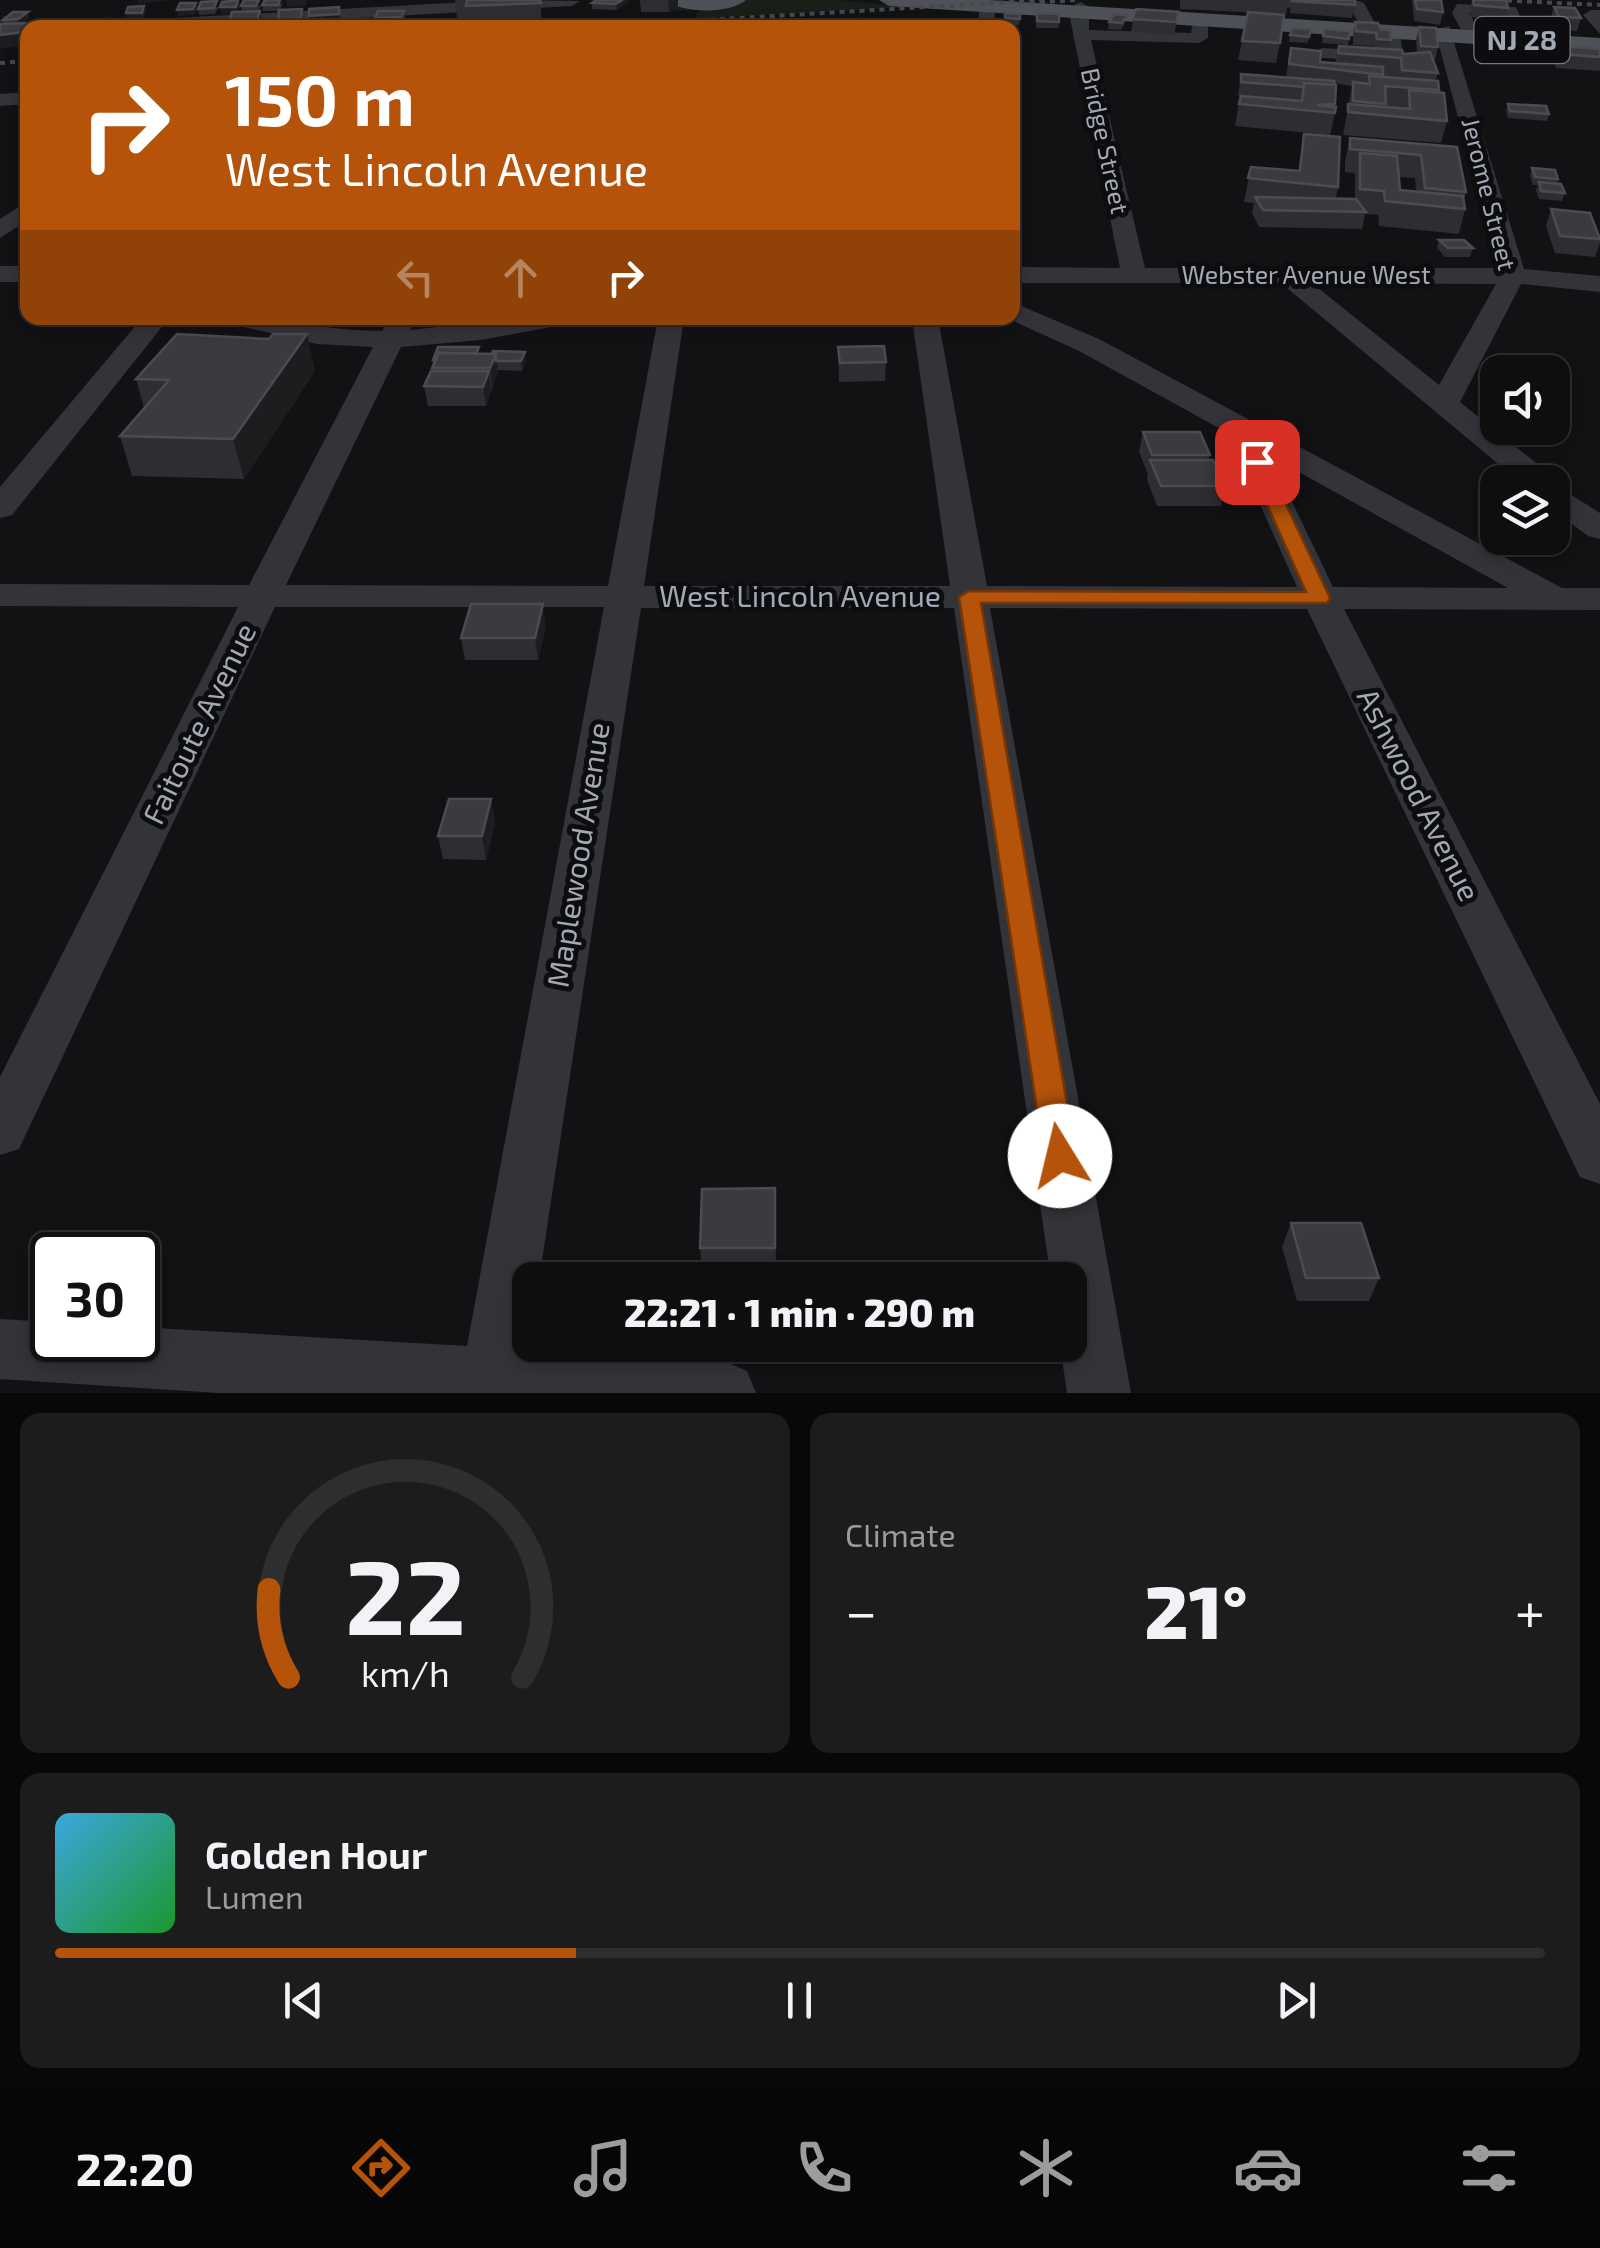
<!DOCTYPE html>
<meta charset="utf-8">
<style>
body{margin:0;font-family:"Exo 2",sans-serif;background:#1c1c1d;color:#f1f3f6;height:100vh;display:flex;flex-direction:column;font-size:38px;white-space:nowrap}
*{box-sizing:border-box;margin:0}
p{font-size:32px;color:#9b9c9e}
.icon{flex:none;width:55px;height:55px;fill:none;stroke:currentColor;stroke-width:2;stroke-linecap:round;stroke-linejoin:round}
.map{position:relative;height:1393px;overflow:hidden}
.details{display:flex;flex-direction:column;gap:20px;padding:20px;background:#080808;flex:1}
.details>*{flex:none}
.top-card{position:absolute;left:20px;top:20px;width:1000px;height:305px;border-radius:20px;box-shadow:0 5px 15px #0003,0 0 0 2px #2e2e2f;background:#b45309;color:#fff;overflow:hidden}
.tools{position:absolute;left:1480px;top:355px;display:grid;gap:20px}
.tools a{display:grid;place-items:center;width:90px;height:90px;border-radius:20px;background:#0e0e0f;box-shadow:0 5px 15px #0003,0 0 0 2px #2e2e2f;font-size:50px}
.speed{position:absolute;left:30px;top:1232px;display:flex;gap:20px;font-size:50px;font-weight:700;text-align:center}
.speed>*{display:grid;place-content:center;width:130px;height:130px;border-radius:50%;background:#0e0e0f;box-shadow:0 5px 15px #0003,0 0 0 2px #2e2e2f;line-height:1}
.speed .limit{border:5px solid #111;border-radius:15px;background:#fff;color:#111}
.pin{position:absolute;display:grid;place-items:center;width:85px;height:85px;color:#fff;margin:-42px;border-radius:20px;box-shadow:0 5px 15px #0006}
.me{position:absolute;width:110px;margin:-55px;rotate:351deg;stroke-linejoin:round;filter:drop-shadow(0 0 8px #0008)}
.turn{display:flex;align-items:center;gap:35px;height:210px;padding:0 40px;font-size:45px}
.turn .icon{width:130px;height:130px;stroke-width:2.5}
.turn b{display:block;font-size:70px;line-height:85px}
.lanes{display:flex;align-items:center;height:95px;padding:0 40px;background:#0003;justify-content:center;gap:50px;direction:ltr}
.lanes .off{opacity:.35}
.big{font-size:75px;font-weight:800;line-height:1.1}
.details .widget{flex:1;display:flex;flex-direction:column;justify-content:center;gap:15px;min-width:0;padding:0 35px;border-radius:20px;background:#1c1c1d}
.details .dial{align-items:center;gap:0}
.dial svg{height:260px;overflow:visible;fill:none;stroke:#2e2e2f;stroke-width:7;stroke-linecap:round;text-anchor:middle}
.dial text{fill:#f1f3f6;stroke:none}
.song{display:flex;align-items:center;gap:30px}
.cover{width:120px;height:120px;border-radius:15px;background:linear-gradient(135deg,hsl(200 70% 55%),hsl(130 70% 35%))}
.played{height:10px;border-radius:5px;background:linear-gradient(90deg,#b45309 35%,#2e2e2f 35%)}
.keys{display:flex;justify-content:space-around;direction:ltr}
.heat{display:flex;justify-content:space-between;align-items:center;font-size:55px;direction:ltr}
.details .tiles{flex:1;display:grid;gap:20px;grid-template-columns:1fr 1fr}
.widget:last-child{grid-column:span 2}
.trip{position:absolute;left:512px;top:1262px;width:575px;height:100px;border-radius:20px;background:#0e0e0f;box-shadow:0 5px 15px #0003,0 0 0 2px #2e2e2f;font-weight:800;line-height:100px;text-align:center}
.tab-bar{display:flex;height:160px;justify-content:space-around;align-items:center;background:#060606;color:#9b9c9e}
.tab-bar .icon{width:70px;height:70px}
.tab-bar .current{color:#b45309}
.tab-bar b{font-size:45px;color:#f1f3f6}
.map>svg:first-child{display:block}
.green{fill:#181f19}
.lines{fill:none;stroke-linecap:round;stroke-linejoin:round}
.minor{fill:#333439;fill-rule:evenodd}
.major{fill:#4f5158;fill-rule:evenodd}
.rail{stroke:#46484e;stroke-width:4;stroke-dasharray:5 5;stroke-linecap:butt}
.wall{fill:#2e2e32;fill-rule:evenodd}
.shaded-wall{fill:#1d1d20}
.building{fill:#3a3b40;stroke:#4b4c52;stroke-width:2.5}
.route{fill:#b45309;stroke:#753606;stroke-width:2.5}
.labels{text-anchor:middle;stroke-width:10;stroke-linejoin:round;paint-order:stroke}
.far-street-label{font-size:25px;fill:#a3a8b5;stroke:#0d0d0f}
.shield{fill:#0d0d0f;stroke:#767a83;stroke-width:2.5}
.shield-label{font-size:28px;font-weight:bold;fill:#a3a8b5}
.street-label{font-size:30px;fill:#a3a8b5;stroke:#0d0d0f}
</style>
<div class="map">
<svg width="1600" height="1393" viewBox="0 0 1600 1393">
<rect width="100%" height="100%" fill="#121214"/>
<!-- green -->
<g class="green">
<path d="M748,0H839L909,7L695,19L698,10L672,11L677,5Z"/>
<path d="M298,318H532C455,328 374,332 298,318Z"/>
</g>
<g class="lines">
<!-- minor -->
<g class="minor">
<path d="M503,0L580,1L572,6L183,28H76L84,23Z"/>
<path d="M1275,0L1358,1L1364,3L1376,25L1362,29L1352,11L1282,7Z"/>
<path d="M988,1L996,6L993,28H977L980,6Z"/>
<path d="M1081,2L1089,7V30L1191,33L1194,16L1208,20V38L1199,43L1091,40L1145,268H1498L1435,30L1449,26L1524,269L1600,276V292L1521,284L1460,402L1551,475L1554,484L1600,513V539L1588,536L1552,509V482H1520L1281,283H1012V267L1120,268L1070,18L1075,4ZM1312,283L1496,284L1439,385Z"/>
<path d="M1457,4L1516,7L1533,47L1600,52V62L1521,56L1504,14L1469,12L1478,31L1464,35L1452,13Z"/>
<path d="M1591,10H1600V34L1583,15Z"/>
<path d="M1392,27L1400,32L1404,62L1322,58L1313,53L1322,48L1388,52L1384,32Z"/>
<path d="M28,92V104L0,106V94Z"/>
<path d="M28,201V220L0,238V219Z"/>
<rect x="0" y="266" width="28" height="16"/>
<path d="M1012,302L1099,339L1562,588H1600V610L1344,609L1600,1104V1184L1580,1177L1307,609L990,608L1131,1393H1067L1060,1345H1070V1280H1051L954,608H641L539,1280H530L529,1350L724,1361L747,1371L756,1393H219L0,1379V1319L52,1322V1340H138V1327L467,1346L604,607H275L19,1149L0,1155V1077L238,607L0,606V584L249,585L373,347L317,344L231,324L227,318C279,318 330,331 382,331L390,318H416L410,330L518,318H571L567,324L481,340L401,347L286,585L608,586L658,318H684L644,586H950L912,318H938L987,586L1297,587L1228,433L1079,351L1007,318H1012ZM1270,456L1508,588L1333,587Z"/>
<path d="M142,318H169L12,515L0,518V487Z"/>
</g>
<!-- major -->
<g class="major">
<path d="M666,0H746C729,14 683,14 666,0Z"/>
<path d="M879,0H989L1600,38V52L889,6Z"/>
</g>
<!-- rail -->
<g class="rail">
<path d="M1497,0L1600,5"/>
<path d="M1030,3L1075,0"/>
<path d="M570,28L1045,0"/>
<path d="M0,63L28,61"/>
</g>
</g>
<!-- wall -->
<g class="wall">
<path d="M239,0L240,5L237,12H242L241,6H261L258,11H260L262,24L261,28H229L232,13L222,14L220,7Z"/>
<path d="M455,0H540L542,22L469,25L468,18H457Z"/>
<path d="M640,0H678V5L669,12H641Z"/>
<path d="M1180,0H1289L1286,14L1180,9Z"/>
<path d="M1291,0H1355V5L1352,18L1290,13Z"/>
<path d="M1412,0H1441L1443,12L1440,25L1414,21Z"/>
<path d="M1472,0H1506L1508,8L1505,21L1471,17L1470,9Z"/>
<path d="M628,2L617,10L592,9V3Z"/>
<path d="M283,3L280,10L304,22V28H280L279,11H263L262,5Z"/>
<path d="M219,7L215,14L199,15L198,9Z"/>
<path d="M1554,7L1581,18L1577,31L1555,30L1550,20Z"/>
<path d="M404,11L405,17L402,24H376L375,18Z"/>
<path d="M28,12L29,18L23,23H30L32,28H28L0,49L3,15L4,18Z"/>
<path d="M1179,12L1174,35L1131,32L1133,19Z"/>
<path d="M1005,13L1020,14L1019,25H1004Z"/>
<path d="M1037,13L1059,22L1058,28H1036Z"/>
<path d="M1126,21L1121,30L1108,29L1109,22Z"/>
<path d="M1355,22L1380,29L1391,40L1389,49L1403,54L1417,53L1416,40L1419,27L1438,47L1435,60H1433L1438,73L1435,81L1439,90L1438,93L1447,121L1441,143L1343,135L1352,86L1335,83V113L1330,135L1235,126L1240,97L1238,96L1241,74L1286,77L1291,48L1320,62L1335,63L1339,46L1374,48L1373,46L1353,45V35Z"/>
<path d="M1324,29L1350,31L1348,45L1322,43Z"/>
<path d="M1290,35L1309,36H1310L1307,43L1289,42Z"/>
<path d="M1474,39L1499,49L1498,56L1474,54L1473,45Z"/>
<path d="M1242,41L1280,43L1276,63L1238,60Z"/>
<path d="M1557,46L1600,49V71L1556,68L1553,59Z"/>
<path d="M1508,104L1549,114L1547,121L1508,118L1506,111Z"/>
<path d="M1304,134L1338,187L1336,198L1355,199V173L1345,172V161L1350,138L1457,147L1466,192L1464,200L1465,209L1459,234L1379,226L1378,215L1365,214L1362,229L1259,227L1252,213L1254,203L1244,202L1251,167L1298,171ZM1399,177L1415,178L1416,192L1400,190Z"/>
<path d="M1532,168L1558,179L1557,184L1565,193L1562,201L1539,199L1536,190L1538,185H1533L1530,176Z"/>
<path d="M1551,209L1600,237V243L1595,257L1555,253L1546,226Z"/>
<path d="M1439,240L1473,248L1470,257H1445L1437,248Z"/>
<path d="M838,347L886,362L885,381L839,382Z"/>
<path d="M480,354L526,361L522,371L498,370L486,406H428L424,386L432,371L433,360Z"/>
<path d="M315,371L244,479L132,476L120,436L144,408L136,379Z"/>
<path d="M1143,432L1210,455L1209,460L1225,486L1221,506H1157L1147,480L1148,474L1139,452Z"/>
<path d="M546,626L538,660H465L461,638Z"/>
<path d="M491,799L495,823L486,860L443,859L438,836Z"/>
<path d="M775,1188L776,1271L702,1272L700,1248Z"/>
<path d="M1291,1223L1379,1278L1369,1301H1297L1282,1247Z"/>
</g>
<!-- shaded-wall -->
<g class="shaded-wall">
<path d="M137,0H169L138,4Z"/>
<path d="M239,0L240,5L237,13L222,14L220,7Z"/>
<path d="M286,0H307L306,6L287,7Z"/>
<path d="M622,0H628V2L617,10L616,4Z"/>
<path d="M668,0H678V5L669,12Z"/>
<path d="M196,3L197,9L195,15L178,16L177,10Z"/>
<path d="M144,6L146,12L143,19L127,20L126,13Z"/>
<path d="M339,7L341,27L311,28L309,16Z"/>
<path d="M302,9L304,28H280L278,20Z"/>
<path d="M260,11L262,24L261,28H229L228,24Z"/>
<path d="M28,12L29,18L19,26L18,19Z"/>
<path d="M30,23L32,28H28V45L0,49V35Z"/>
<path d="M307,334L315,371L244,479L233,439Z"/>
<path d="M525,352L526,361L522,371L521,361Z"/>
<path d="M496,354L498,373L492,388L490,368Z"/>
<path d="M489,371L491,390L486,406L483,387Z"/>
<path d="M543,604L546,626L538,660L535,638Z"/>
<path d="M491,799L495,823L486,860L482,836Z"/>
</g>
<!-- building -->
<g class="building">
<path d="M238,0L236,7H220L222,2Z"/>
<path d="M244,0H259L256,6H241Z"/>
<path d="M265,0H280L278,5H262Z"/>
<path d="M467,0H540L541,3L466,6Z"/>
<path d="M596,0H622L616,4L592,3Z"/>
<path d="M1292,0H1355V5L1292,1Z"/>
<path d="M1415,0H1441L1443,12L1417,9Z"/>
<path d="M1473,0H1506L1508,8L1474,5Z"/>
<path d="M217,1L214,8L198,9L201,2Z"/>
<path d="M180,3H196L193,9L177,10Z"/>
<path d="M144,6L142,13H126L128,7Z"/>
<path d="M339,7V14L309,16V9Z"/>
<path d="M1554,7L1575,8L1581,18L1559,17Z"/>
<path d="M302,9L301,18L278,20L279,10Z"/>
<path d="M1136,9L1179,12L1176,22L1133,19Z"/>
<path d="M260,11L256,23L228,24L232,12Z"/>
<path d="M378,11H404L401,17L375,18Z"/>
<path d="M13,12H28L18,19L3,20Z"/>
<path d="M1248,12L1284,15L1280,43L1242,41Z"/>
<path d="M1005,13L1020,14V19L1005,18Z"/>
<path d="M1037,13L1059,14V22L1037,21Z"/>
<path d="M1114,14L1127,15L1122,23L1109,22Z"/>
<path d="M105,19L101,25H109L107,28H81L85,20Z"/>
<path d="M863,19L869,25L835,27L829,21Z"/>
<path d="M200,20L196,27L164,28L168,22Z"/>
<path d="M227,20L225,26L208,27L210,21Z"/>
<path d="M768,21L774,28H749L745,23Z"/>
<path d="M915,22L921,28H905L899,23Z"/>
<path d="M1355,22L1378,23L1380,29L1390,30L1391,40L1377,39L1376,33L1356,31Z"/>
<path d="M30,23L25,32L0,35V24Z"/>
<path d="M741,23L744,28H720L718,25Z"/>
<path d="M132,24L130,28H116L117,25Z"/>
<path d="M136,24H150L147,28H133Z"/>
<path d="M889,24L892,28H874L872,26Z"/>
<path d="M1419,27L1436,28L1438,47L1421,46Z"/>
<path d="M1293,28L1311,29L1309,37L1290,35Z"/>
<path d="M1324,29L1350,31L1349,39L1323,36Z"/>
<path d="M1474,39L1498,41L1499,49L1475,47Z"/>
<path d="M1339,46L1402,50L1403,54L1430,52L1438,73L1402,70L1401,58L1338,53Z"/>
<path d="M1557,46L1600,49V57L1560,54Z"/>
<path d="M1291,48L1321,51L1320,62L1383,67V75L1289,64Z"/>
<path d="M1241,74L1334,81L1335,85L1304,83V87L1241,82Z"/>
<path d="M1369,76L1438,81L1439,90L1385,86L1386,104L1353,101V82L1370,84Z"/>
<path d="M1304,83L1336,85L1335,104L1317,105L1336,107L1335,113L1239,104L1241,96L1302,101Z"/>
<path d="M1409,90L1444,93L1447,121L1348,112V104L1410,109Z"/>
<path d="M1508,104L1546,106L1549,114L1510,111Z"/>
<path d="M1304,134L1340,137L1338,187L1248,178L1251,167L1300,171Z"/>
<path d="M1350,138L1457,147L1466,192L1425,188L1421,155L1350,149Z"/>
<path d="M1360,153L1397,156L1400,190L1463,196L1465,209L1385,201L1384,191L1360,189Z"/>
<path d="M1532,168L1555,170L1558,179L1535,177Z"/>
<path d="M1539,182L1561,184L1565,193L1541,191Z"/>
<path d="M1255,197L1356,199L1366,212L1263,210Z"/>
<path d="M1551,209L1590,213L1600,239L1560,236Z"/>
<path d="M1439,240H1464L1473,248H1448Z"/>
<path d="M177,334L269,339L273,334H307L233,439L120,436L169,380L136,379Z"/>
<path d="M884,346L886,362L840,363L838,347Z"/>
<path d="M438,347H479L476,354L439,353L436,360H433Z"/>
<path d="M493,351L525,352L521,361H496V354H492Z"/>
<path d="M439,353L496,354L490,368H432Z"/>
<path d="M431,371H489L483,387L424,386Z"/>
<path d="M1143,432H1200L1210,455H1152Z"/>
<path d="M1150,460H1213L1225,486H1161Z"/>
<path d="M471,604H543L535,638H461Z"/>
<path d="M449,799H491L482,836H438Z"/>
<path d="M775,1188V1248H700L702,1189Z"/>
<path d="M1291,1223H1361L1379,1278H1306Z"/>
</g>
<!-- route -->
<path class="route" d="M1257,457L1266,462L1330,598L1327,603H981L1076,1156L1072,1166L1060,1170L1049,1166L1044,1156L959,597L969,591L1306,592L1248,462Z"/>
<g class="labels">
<!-- far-street labels -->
<g class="far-street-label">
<text transform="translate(1105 141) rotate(78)" y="9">Bridge Street</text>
<text transform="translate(1489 194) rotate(76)" y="9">Jerome Street</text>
<text x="1306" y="284">Webster Avenue West</text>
</g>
<!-- shield labels -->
<rect class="shield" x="1474.5" y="17" width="95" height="46" rx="8"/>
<g class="shield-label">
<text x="1522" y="50">NJ 28</text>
</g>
<!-- street labels -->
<g class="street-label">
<text x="800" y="607">West Lincoln Avenue</text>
<text transform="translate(200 724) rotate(-64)" y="10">Faitoute Avenue</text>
<text transform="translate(1418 795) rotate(63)" y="10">Ashwood Avenue</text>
<text transform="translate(579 855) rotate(-81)" y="10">Maplewood Avenue</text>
</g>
</g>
</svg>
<div class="tools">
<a><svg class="icon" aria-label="sound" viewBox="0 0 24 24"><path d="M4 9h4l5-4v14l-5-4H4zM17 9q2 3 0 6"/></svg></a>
<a><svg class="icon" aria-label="layers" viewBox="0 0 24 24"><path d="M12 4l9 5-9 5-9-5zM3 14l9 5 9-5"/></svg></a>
</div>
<div class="speed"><div class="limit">30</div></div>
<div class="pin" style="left:1257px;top:462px;background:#d93025"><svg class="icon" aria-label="arrive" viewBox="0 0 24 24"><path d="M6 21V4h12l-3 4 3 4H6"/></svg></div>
<svg class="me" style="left:1060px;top:1156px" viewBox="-20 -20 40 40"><circle r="19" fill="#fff"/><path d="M0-13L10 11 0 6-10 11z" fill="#b45309"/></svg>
<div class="trip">22:21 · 1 min · 290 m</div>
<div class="top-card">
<div class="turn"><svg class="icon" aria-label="right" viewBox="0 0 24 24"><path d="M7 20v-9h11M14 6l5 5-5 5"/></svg><div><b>150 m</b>West Lincoln Avenue</div></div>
<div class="lanes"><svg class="icon off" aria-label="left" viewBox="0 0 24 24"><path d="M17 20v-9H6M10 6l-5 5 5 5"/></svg><svg class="icon off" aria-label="ahead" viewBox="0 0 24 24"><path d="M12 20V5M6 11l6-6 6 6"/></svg><svg class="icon" aria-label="right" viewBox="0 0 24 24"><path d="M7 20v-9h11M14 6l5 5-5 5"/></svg></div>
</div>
</div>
<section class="details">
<div class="tiles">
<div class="widget dial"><svg viewBox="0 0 100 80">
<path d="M14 69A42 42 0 1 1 86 69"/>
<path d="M14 69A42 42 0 0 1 8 42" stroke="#b45309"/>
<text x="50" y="56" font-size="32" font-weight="700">22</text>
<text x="50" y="72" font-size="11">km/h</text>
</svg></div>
<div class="widget"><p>Climate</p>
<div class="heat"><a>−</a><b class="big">21°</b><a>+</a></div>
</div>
<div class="widget">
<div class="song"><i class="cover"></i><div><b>Golden Hour</b><p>Lumen</p></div></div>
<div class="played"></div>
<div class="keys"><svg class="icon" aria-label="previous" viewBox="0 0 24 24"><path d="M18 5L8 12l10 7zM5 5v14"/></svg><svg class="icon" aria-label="pause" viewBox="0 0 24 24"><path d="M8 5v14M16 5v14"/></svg><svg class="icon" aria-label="next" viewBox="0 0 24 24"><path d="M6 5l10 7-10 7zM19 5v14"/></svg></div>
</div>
</div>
</section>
<nav class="tab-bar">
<b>22:20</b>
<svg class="icon current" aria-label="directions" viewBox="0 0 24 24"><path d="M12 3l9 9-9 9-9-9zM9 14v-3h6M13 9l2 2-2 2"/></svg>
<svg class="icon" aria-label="music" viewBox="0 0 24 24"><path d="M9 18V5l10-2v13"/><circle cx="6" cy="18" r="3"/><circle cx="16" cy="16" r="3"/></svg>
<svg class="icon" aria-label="phone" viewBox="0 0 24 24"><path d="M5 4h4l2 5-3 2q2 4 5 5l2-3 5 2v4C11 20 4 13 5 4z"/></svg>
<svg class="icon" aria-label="climate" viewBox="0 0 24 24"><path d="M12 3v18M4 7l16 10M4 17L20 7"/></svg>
<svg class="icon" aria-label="car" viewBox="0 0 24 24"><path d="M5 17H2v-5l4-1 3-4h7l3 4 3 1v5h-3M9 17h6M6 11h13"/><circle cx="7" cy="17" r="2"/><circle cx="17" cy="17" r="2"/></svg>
<svg class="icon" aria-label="filters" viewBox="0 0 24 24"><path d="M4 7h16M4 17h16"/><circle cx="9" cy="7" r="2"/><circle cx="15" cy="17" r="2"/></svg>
</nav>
